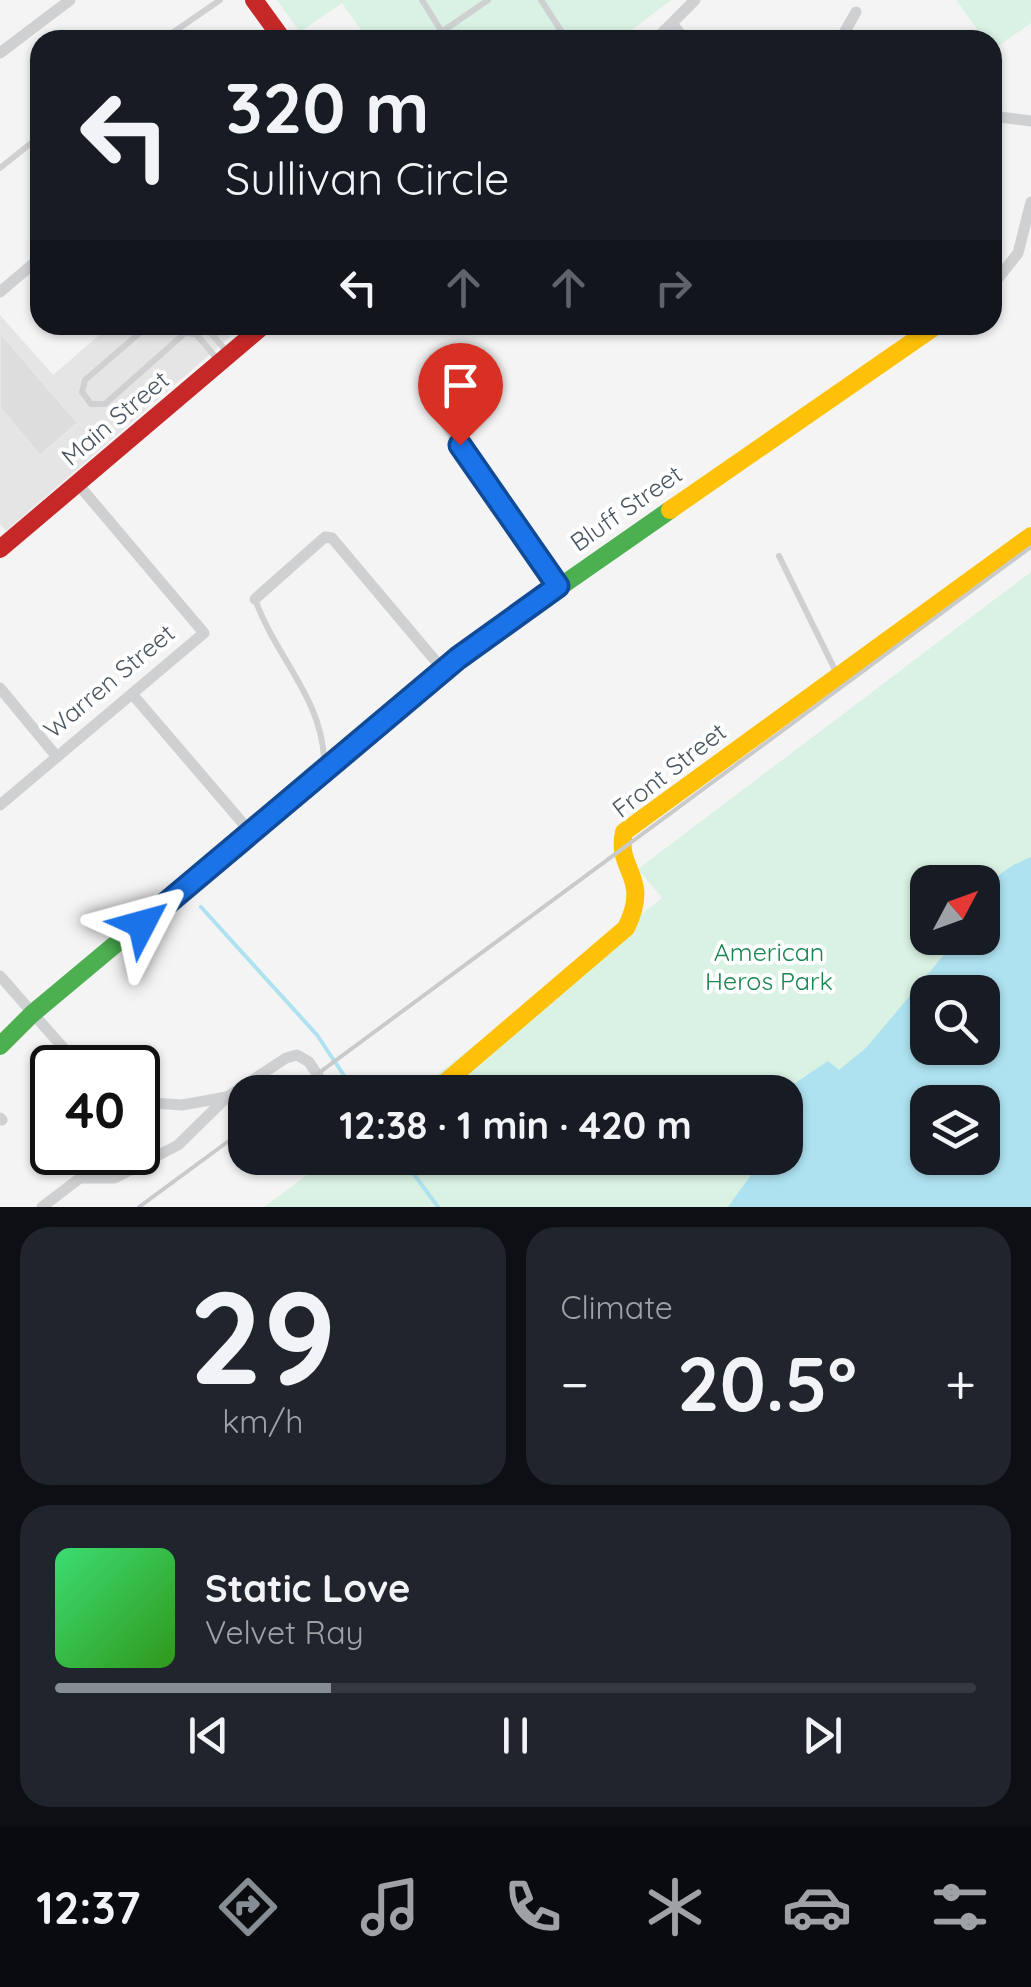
<!DOCTYPE html>
<meta charset="utf-8">
<style>
body{margin:0;font-family:Quicksand,sans-serif;background:#20242c;color:#f1f3f6;height:100vh;display:flex;flex-direction:column;font-size:38px;white-space:nowrap}
*{box-sizing:border-box;margin:0}
p{font-size:32px;color:#9ea1a6}
.icon{flex:none;width:55px;height:55px;fill:none;stroke:currentColor;stroke-width:2;stroke-linecap:round;stroke-linejoin:round}
.map{position:relative;height:1207px;overflow:hidden}
.panel{display:flex;flex-direction:column;gap:20px;padding:20px;background:#0d0f14;flex:1}
.panel>*{flex:none}
.hud{position:absolute;left:30px;top:30px;width:972px;height:305px;border-radius:30px;box-shadow:0 2px 8px #0004;background:#171b24;color:#f1f3f6;overflow:hidden}
.needle{width:65px;rotate:49deg}
.tools{position:absolute;left:910px;top:865px;display:grid;gap:20px}
.tools a{display:grid;place-items:center;width:90px;height:90px;border-radius:20px;background:#171b24;box-shadow:0 2px 8px #0004;font-size:50px}
.speed{position:absolute;left:30px;top:1045px;display:flex;gap:20px;font-size:50px;font-weight:700;text-align:center}
.speed>*{display:grid;place-content:center;width:130px;height:130px;border-radius:50%;background:#171b24;box-shadow:0 2px 8px #0004;line-height:1}
.speed .limit{border:5px solid #111;border-radius:15px;background:#fff;color:#111}
.pin{position:absolute;display:grid;place-items:center;width:85px;height:85px;color:#fff;margin:-102px -42px;border-radius:50% 50% 50% 0;rotate:-45deg;box-shadow:0 0 10px #0007}
.pin .icon{rotate:45deg}
.me{position:absolute;width:110px;margin:-55px;rotate:51deg;stroke-linejoin:round;filter:drop-shadow(0 0 8px #0008)}
.turn{display:flex;align-items:center;gap:35px;height:210px;padding:0 30px;font-size:45px}
.turn .icon{width:130px;height:130px;stroke-width:2.5}
.turn b{display:block;font-size:70px;line-height:85px}
.lanes{display:flex;align-items:center;height:95px;padding:0 30px;background:#0003;justify-content:center;gap:50px;direction:ltr}
.lanes .off{opacity:.35}
.big{font-size:75px;font-weight:700;line-height:1.1}
.panel .card{flex:1;display:flex;flex-direction:column;justify-content:center;gap:15px;min-width:0;padding:0 35px;border-radius:30px;background:#20242c}
.panel .dial{align-items:center;gap:0}
.dial b{font-size:130px;line-height:1}
.song{display:flex;align-items:center;gap:30px}
.cover{width:120px;height:120px;border-radius:15px;background:linear-gradient(135deg,hsl(140 70% 55%),hsl(110 70% 35%))}
.played{height:10px;border-radius:5px;background:linear-gradient(90deg,#868d94 30%,#363941 30%)}
.keys{display:flex;justify-content:space-around;direction:ltr}
.heat{display:flex;justify-content:space-between;align-items:center;font-size:55px;direction:ltr}
.panel .tiles{flex:1;display:grid;gap:20px;grid-template-columns:1fr 1fr}
.card:last-child{grid-column:span 2}
.trip{position:absolute;left:228px;top:1075px;width:575px;height:100px;border-radius:30px;background:#171b24;box-shadow:0 2px 8px #0004;font-weight:700;line-height:100px;text-align:center}
.tab-bar{display:flex;height:160px;justify-content:space-around;align-items:center;background:#090b0e;color:#9ea1a6}
.tab-bar .icon{width:70px;height:70px}
.tab-bar .active{color:#868d94}
.tab-bar b{font-size:45px;color:#f1f3f6}
.map>svg:first-child{display:block}
.education{fill:#e6e5e6}
.green{fill:#d9f2e3;fill-rule:evenodd}
.water{fill:#aee2f0;fill-rule:evenodd}
.lines{fill:none;stroke-linecap:round;stroke-linejoin:round}
.stream{stroke:#aee2f0;stroke-width:4}
.building{fill:#ddddde;stroke:#e5e6e7;stroke-width:2.5}
.lane{stroke:#ced0d2;stroke-width:6}
.street{stroke:#ced0d2;stroke-width:11}
.fast{stroke:#4caf50;stroke-width:18}
.slow{stroke:#ffc107;stroke-width:18}
.jam{stroke:#c62828;stroke-width:18}
.rail{stroke:#c9cacc;stroke-width:4}
.route-casing{stroke:#114b97;stroke-width:25}
.route{stroke:#1a73e8;stroke-width:18}
.labels{text-anchor:middle;stroke-width:8;stroke-linejoin:round;paint-order:stroke}
.street-label{font-size:25px;fill:#4a5661;stroke:#fff}
.park-label{font-size:25px;fill:#17864f;stroke:#fff}
</style>
<div class="map">
<svg width="1031" height="1207" viewBox="0 0 1031 1207">
<rect width="100%" height="100%" fill="#f4f4f4"/>
<!-- education -->
<path class="education" d="M0,315L53,375L111,325H220L230,337L6,531L0,524Z"/>
<!-- green -->
<g class="green">
<path d="M277,0H671L619,40H368L342,3L300,32Z"/>
<path d="M956,0H1031V23L993,50L992,40H985Z"/>
<path d="M1031,572V909L928,992V1048H982L1031,1090L950,1207H264L330,1158H785V1092H415L662,898L638,869ZM928,882H982V938H928ZM928,1102H982V1158H928Z"/>
</g>
<!-- water -->
<path class="water" d="M1031,857V1207H728L763,1158H785L782,1092L828,1061L839,1070L867,1047L958,938H982C982,892 987,875 1031,857ZM928,992H982V1048H928ZM928,1102H982V1158H928Z"/>
<g class="lines">
<!-- stream -->
<g class="stream">
<path d="M201,907L317,1035L355,1092"/>
<path d="M402,1158L438,1207"/>
</g>
</g>
<!-- building -->
<path class="building" d="M0,332L78,423L40,456L0,408Z"/>
<g class="lines">
<!-- lane -->
<g class="lane">
<path d="M422,0L442,32"/>
<path d="M541,0L567,40"/>
<path d="M162,40L220,0"/>
<path d="M430,40L488,0"/>
<path d="M0,168L40,136"/>
<path d="M149,325L85,380L82,392L91,404H105L185,333L196,334L218,360"/>
<path d="M204,325L228,353"/>
<path d="M779,556L837,674"/>
<path d="M255,599C275,656 321,697 324,758L329,764"/>
</g>
<!-- street -->
<g class="street">
<path d="M674,26L686,40"/>
<path d="M655,40L695,0"/>
<path d="M840,40L856,12"/>
<path d="M0,53L70,0"/>
<path d="M992,116L1031,121"/>
<path d="M992,286L1018,253L1031,202"/>
<path d="M0,292L40,258"/>
<path d="M441,417L558,586"/>
<path d="M255,599L325,537L332,538L444,671"/>
<path d="M0,688L57,757"/>
<path d="M133,695L252,834"/>
<path d="M0,805L204,633L77,483"/>
<path d="M0,976L81,1068"/>
<path d="M138,1102L182,1105L227,1097"/>
<path d="M0,1118L2,1120"/>
<path d="M42,1207L80,1178H115L178,1145L227,1097L286,1058L297,1055L309,1062L329,1092"/>
</g>
<!-- fast -->
<path class="fast" d="M0,1046L32,1014L458,658L670,510"/>
<!-- slow -->
<g class="slow">
<path d="M670,510L937,325"/>
<path d="M434,1092L626,928C652,876 615,871 624,832L1031,536"/>
</g>
<!-- jam -->
<g class="jam">
<path d="M254,0L283,40"/>
<path d="M0,549L264,325"/>
</g>
<!-- rail -->
<g class="rail">
<path d="M293,1092L1031,547"/>
<path d="M139,1207L245,1129"/>
</g>
</g>
<g class="lines">
<defs>
<path id="route" d="M142,924L458,658L558,586L460,445"/>
</defs>
<!-- route casing -->
<use href="#route" class="route-casing"/>
<!-- route -->
<use href="#route" class="route"/>
</g>
<g class="labels">
<!-- street labels -->
<g class="street-label">
<text transform="translate(115 418) rotate(-40)" y="9">Main Street</text>
<text transform="translate(626 508) rotate(-35)" y="9">Bluff Street</text>
<text transform="translate(109 681) rotate(-40)" y="9">Warren Street</text>
<text transform="translate(669 770) rotate(-38)" y="9">Front Street</text>
</g>
<!-- park labels -->
<g class="park-label">
<text x="769" y="961">American<tspan x="769" dy="29">Heros Park</tspan></text>
</g>
</g>
</svg>
<div class="tools">
<a><svg class="needle" viewBox="-14 -14 28 28"><path d="M0-13l5 13h-10z" fill="#e53935"/><path d="M0 13l5-13h-10z" fill="#9ea1a6"/></svg></a>
<a><svg class="icon" aria-label="search" viewBox="0 0 24 24"><circle cx="10" cy="10" r="6"/><path d="M15 15l6 6"/></svg></a>
<a><svg class="icon" aria-label="layers" viewBox="0 0 24 24"><path d="M12 4l9 5-9 5-9-5zM3 14l9 5 9-5"/></svg></a>
</div>
<div class="speed"><div class="limit">40</div></div>
<div class="pin" style="left:460px;top:445px;background:#d93025"><svg class="icon" aria-label="arrive" viewBox="0 0 24 24"><path d="M6 21V4h12l-3 4 3 4H6"/></svg></div>
<svg class="me" style="left:142px;top:924px" viewBox="-20 -20 40 40"><path d="M0-17L14 15 0 8-14 15z" fill="#1a73e8" stroke="#fff" stroke-width="4"/></svg>
<div class="trip">12:38 · 1 min · 420 m</div>
<div class="hud">
<div class="turn"><svg class="icon" aria-label="left" viewBox="0 0 24 24"><path d="M17 20v-9H6M10 6l-5 5 5 5"/></svg><div><b>320 m</b>Sullivan Circle</div></div>
<div class="lanes"><svg class="icon" aria-label="left" viewBox="0 0 24 24"><path d="M17 20v-9H6M10 6l-5 5 5 5"/></svg><svg class="icon off" aria-label="ahead" viewBox="0 0 24 24"><path d="M12 20V5M6 11l6-6 6 6"/></svg><svg class="icon off" aria-label="ahead" viewBox="0 0 24 24"><path d="M12 20V5M6 11l6-6 6 6"/></svg><svg class="icon off" aria-label="right" viewBox="0 0 24 24"><path d="M7 20v-9h11M14 6l5 5-5 5"/></svg></div>
</div>
</div>
<section class="panel">
<div class="tiles">
<div class="card dial"><b>29</b><p>km/h</p></div>
<div class="card"><p>Climate</p>
<div class="heat"><a>−</a><b class="big">20.5°</b><a>+</a></div>
</div>
<div class="card">
<div class="song"><i class="cover"></i><div><b>Static Love</b><p>Velvet Ray</p></div></div>
<div class="played"></div>
<div class="keys"><svg class="icon" aria-label="previous" viewBox="0 0 24 24"><path d="M18 5L8 12l10 7zM5 5v14"/></svg><svg class="icon" aria-label="pause" viewBox="0 0 24 24"><path d="M8 5v14M16 5v14"/></svg><svg class="icon" aria-label="next" viewBox="0 0 24 24"><path d="M6 5l10 7-10 7zM19 5v14"/></svg></div>
</div>
</div>
</section>
<nav class="tab-bar">
<b>12:37</b>
<svg class="icon active" aria-label="directions" viewBox="0 0 24 24"><path d="M12 3l9 9-9 9-9-9zM9 14v-3h6M13 9l2 2-2 2"/></svg>
<svg class="icon" aria-label="music" viewBox="0 0 24 24"><path d="M9 18V5l10-2v13"/><circle cx="6" cy="18" r="3"/><circle cx="16" cy="16" r="3"/></svg>
<svg class="icon" aria-label="phone" viewBox="0 0 24 24"><path d="M5 4h4l2 5-3 2q2 4 5 5l2-3 5 2v4C11 20 4 13 5 4z"/></svg>
<svg class="icon" aria-label="climate" viewBox="0 0 24 24"><path d="M12 3v18M4 7l16 10M4 17L20 7"/></svg>
<svg class="icon" aria-label="car" viewBox="0 0 24 24"><path d="M5 17H2v-5l4-1 3-4h7l3 4 3 1v5h-3M9 17h6M6 11h13"/><circle cx="7" cy="17" r="2"/><circle cx="17" cy="17" r="2"/></svg>
<svg class="icon" aria-label="filters" viewBox="0 0 24 24"><path d="M4 7h16M4 17h16"/><circle cx="9" cy="7" r="2"/><circle cx="15" cy="17" r="2"/></svg>
</nav>
